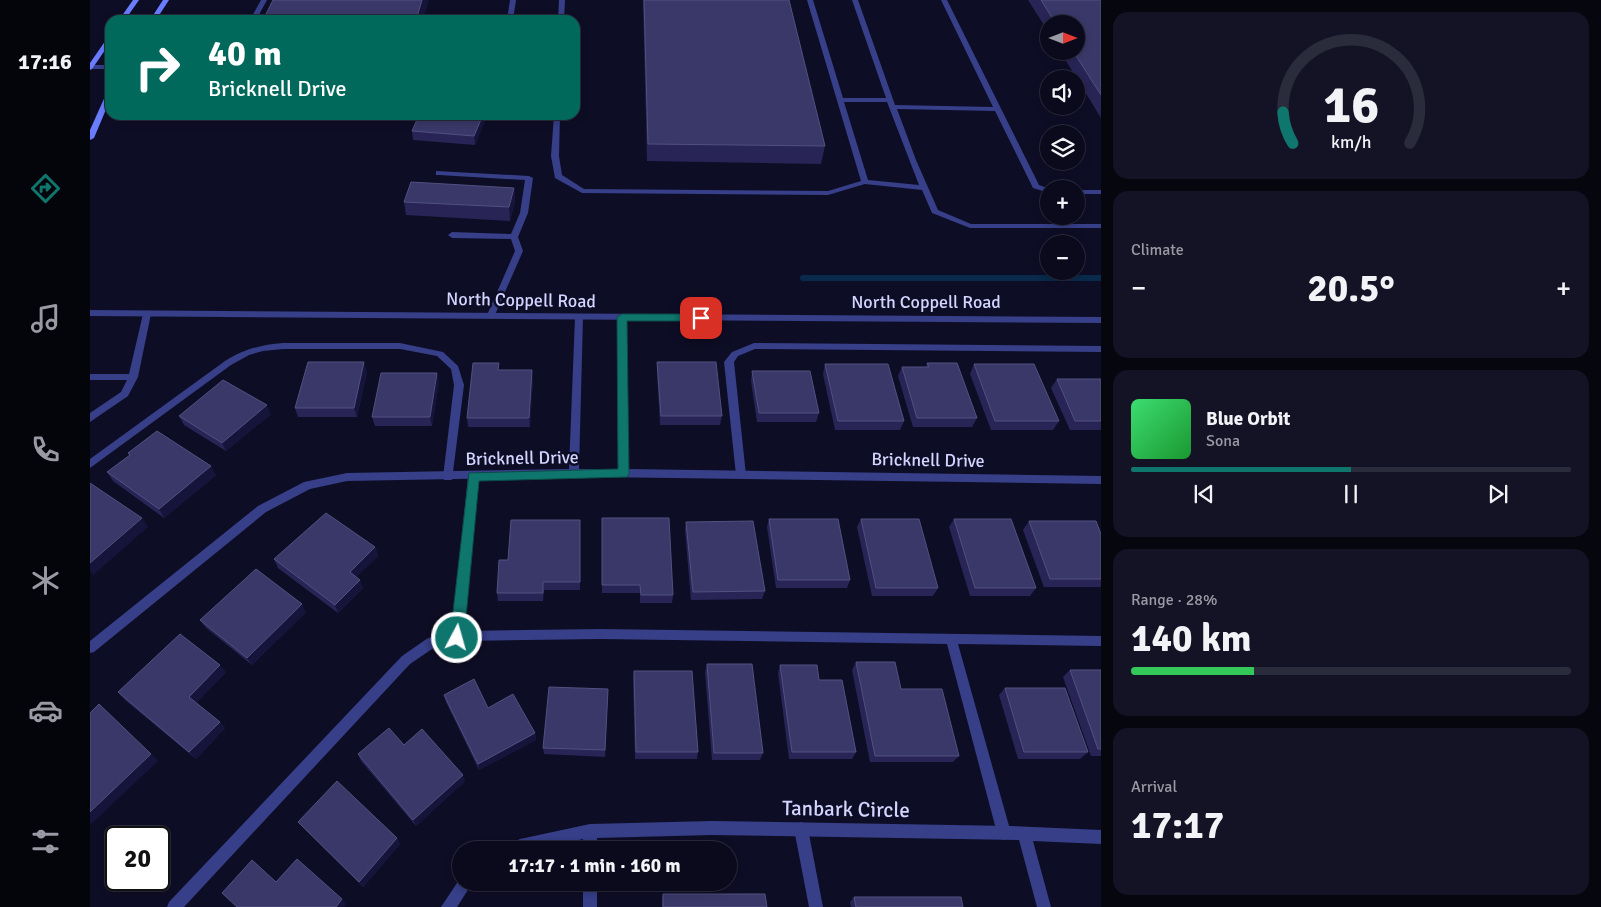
<!DOCTYPE html>
<meta charset="utf-8">
<style>
body{margin:0;font-family:Signika,sans-serif;background:#131325;color:#f1f3f6;height:100vh;display:flex;flex-direction:column;font-size:19px;white-space:nowrap}
*{box-sizing:border-box;margin:0}
p{font-size:16px;color:#999aa3}
.icon{flex:none;width:28px;height:28px;fill:none;stroke:currentColor;stroke-width:2;stroke-linecap:round;stroke-linejoin:round}
.map{position:relative;flex:1;overflow:hidden}
.side{display:flex;flex-direction:column;gap:12px;padding:12px;background:#06060f;width:500px}
.side>*{flex:none}
.guide{position:absolute;left:15px;top:15px;width:475px;height:105px;border-radius:15px;box-shadow:0 2px 8px #0003,0 0 0 1px #2a2b3b;background:#00695c;color:#fff;overflow:hidden}
.needle{width:32px;rotate:90deg}
.tools{position:absolute;left:950px;top:15px;display:grid;gap:10px}
.tools a{display:grid;place-items:center;width:45px;height:45px;border-radius:50%;background:#0a0a1c;box-shadow:0 2px 8px #0003,0 0 0 1px #2a2b3b;font-size:25px}
.speed{position:absolute;left:15px;top:826px;display:flex;gap:10px;font-size:25px;font-weight:700;text-align:center}
.speed>*{display:grid;place-content:center;width:65px;height:65px;border-radius:50%;background:#0a0a1c;box-shadow:0 2px 8px #0003,0 0 0 1px #2a2b3b;line-height:1}
.speed .limit{border:2px solid #111;border-radius:8px;background:#fff;color:#111}
.pin{position:absolute;display:grid;place-items:center;width:42px;height:42px;color:#fff;margin:-21px;border-radius:10px;box-shadow:0 2px 8px #0006}
.me{position:absolute;width:55px;margin:-28px;rotate:6deg;stroke-linejoin:round;filter:drop-shadow(0 0 4px #0008)}
.turn{display:flex;align-items:center;gap:18px;height:105px;padding:0 20px;font-size:22px}
.turn .icon{width:65px;height:65px;stroke-width:2.5}
.turn b{display:block;font-size:35px;line-height:42px}
.big{font-size:38px;font-weight:700;line-height:1.1}
.side .tile{flex:1;display:flex;flex-direction:column;justify-content:center;gap:8px;min-width:0;padding:0 18px;border-radius:15px;background:#131325}
.side .dial{align-items:center;gap:0}
.dial svg{height:130px;overflow:visible;fill:none;stroke:#2a2b3b;stroke-width:7;stroke-linecap:round;text-anchor:middle}
.dial text{fill:#f1f3f6;stroke:none}
.song{display:flex;align-items:center;gap:15px}
.cover{width:60px;height:60px;border-radius:8px;background:linear-gradient(135deg,hsl(140 70% 55%),hsl(130 70% 35%))}
.played{height:5px;border-radius:2px;background:linear-gradient(90deg,#0f766e 50%,#2a2b3b 50%)}
.keys{display:flex;justify-content:space-around;direction:ltr}
.heat{display:flex;justify-content:space-between;align-items:center;font-size:28px;direction:ltr}
.charge{height:8px;border-radius:4px;background:linear-gradient(90deg,#34c759 28%,#2a2b3b 0)}
.trip{position:absolute;left:362px;top:841px;width:285px;height:50px;border-radius:25px;background:#0a0a1c;box-shadow:0 2px 8px #0003,0 0 0 1px #2a2b3b;font-weight:700;line-height:50px;text-align:center}
main{display:flex;flex:1;min-height:0}
.tab-bar{display:flex;flex-direction:column;width:90px;justify-content:space-around;align-items:center;background:#04040b;color:#999aa3}
.tab-bar .icon{width:35px;height:35px}
.tab-bar .current{color:#0f766e}
.tab-bar b{font-size:22px;color:#f1f3f6}
.map>svg:first-child{display:block}
.lines{fill:none;stroke-linecap:round;stroke-linejoin:round}
.stream{stroke:#092a4a;stroke-width:6}
.service{fill:#363f88;fill-rule:evenodd}
.minor{fill:#363f88;fill-rule:evenodd}
.tertiary{fill:#363f88;fill-rule:evenodd}
.secondary{fill:#6a7dff;fill-rule:evenodd}
.wall{fill:#282556}
.shaded-wall{fill:#16143b}
.building{fill:#3a3868;stroke:#525080}
.route{fill:#0f766e;stroke:#0a4d48}
.labels{text-anchor:middle;stroke-width:5;stroke-linejoin:round;paint-order:stroke}
.street-label{font-size:18px;fill:#d3d4ff;stroke:#0e0d26}
.near-street-label{font-size:21px;fill:#d3d4ff;stroke:#0e0d26}
</style>
<main>
<nav class="tab-bar">
<b>17:16</b>
<svg class="icon current" aria-label="directions" viewBox="0 0 24 24"><path d="M12 3l9 9-9 9-9-9zM9 14v-3h6M13 9l2 2-2 2"/></svg>
<svg class="icon" aria-label="music" viewBox="0 0 24 24"><path d="M9 18V5l10-2v13"/><circle cx="6" cy="18" r="3"/><circle cx="16" cy="16" r="3"/></svg>
<svg class="icon" aria-label="phone" viewBox="0 0 24 24"><path d="M5 4h4l2 5-3 2q2 4 5 5l2-3 5 2v4C11 20 4 13 5 4z"/></svg>
<svg class="icon" aria-label="climate" viewBox="0 0 24 24"><path d="M12 3v18M4 7l16 10M4 17L20 7"/></svg>
<svg class="icon" aria-label="car" viewBox="0 0 24 24"><path d="M5 17H2v-5l4-1 3-4h7l3 4 3 1v5h-3M9 17h6M6 11h13"/><circle cx="7" cy="17" r="2"/><circle cx="17" cy="17" r="2"/></svg>
<svg class="icon" aria-label="filters" viewBox="0 0 24 24"><path d="M4 7h16M4 17h16"/><circle cx="9" cy="7" r="2"/><circle cx="15" cy="17" r="2"/></svg>
</nav>
<div class="map">
<svg width="1011" height="907" viewBox="0 0 1011 907">
<rect width="100%" height="100%" fill="#0e0d26"/>
<g class="lines">
<!-- stream -->
<path class="stream" d="M713,278H1011"/>
<!-- service -->
<g class="service">
<path d="M171,0H177L166,20H160Z"/>
<path d="M420,0H426L423,20H417Z"/>
<path d="M469,0H475L474,20H468Z"/>
<path d="M717,0H723L753,98H796L762,0H768L805,105L903,107L851,0H857L949,185L960,189H959V193L943,188L905,111L807,109L826,160L848,210L881,224H1011V228H880L842,213L832,190L775,184L738,195L492,193L465,178L461,156L464,115H470L469,156L472,175L494,189L738,191L771,181ZM754,102H797L829,185L778,180Z"/>
<path d="M346,171L439,176L443,178L438,213L428,237L433,251L404,317H398L397,315L425,251L421,239L362,238L358,235L362,232L421,234L430,213L435,180L349,175H346Z"/>
<rect x="986" y="190" width="25" height="4"/>
<path d="M57,311L61,314L48,377L38,396L0,422V413L31,392L37,380H0V374H39L53,314Z"/>
<path d="M193,343H310L353,352L368,366L374,385L362,480H354L353,477L364,385L361,369L347,356L310,349H193L173,351L159,355L141,365L0,468V459L135,361C155,349 170,345 193,343Z"/>
<path d="M664,343L1011,346V352L665,349L648,356L644,362L656,475L655,478H647L646,475L634,362L642,352Z"/>
<path d="M383,472L387,473L388,476L374,631L510,629L1011,636V646L868,644L921,833L919,838L914,840L909,838L907,833L857,644L510,639L373,641L345,647L320,664L94,907H77L79,902L312,656L338,638L362,633L378,476L379,473Z"/>
<path d="M711,822L716,824L718,829L733,907H719L704,829L706,824Z"/>
</g>
<!-- minor -->
<g class="minor">
<rect x="0" y="65" width="20" height="4"/>
<path d="M489,314L493,317L489,469H528L527,317L531,314L535,317L538,469L1011,476V484L507,477H488L484,479L480,477L257,481L220,489L176,512L4,652L0,653V641L168,506L214,482L257,473L479,469L485,317Z"/>
<path d="M622,821L920,826L1011,830V844L943,841L961,907H947L929,840L622,835L507,838V850H493V839L443,850H416L418,845L430,839L500,824Z"/>
<path d="M371,877V882H383L367,907H351Z"/>
<rect x="493" y="882" width="14" height="25"/>
</g>
<!-- tertiary -->
<path class="tertiary" d="M0,310L1011,317V323L0,316Z"/>
<!-- secondary -->
<g class="secondary">
<path d="M43,0H49L35,20H29Z"/>
<path d="M73,0H79L66,20H60Z"/>
<path d="M20,36V43L2,69L0,70V63L18,37Z"/>
<path d="M20,90V100L4,138L0,140V130L17,92Z"/>
</g>
</g>
<!-- wall -->
<g class="wall">
<path d="M553,0H699L735,146L731,164L557,161Z"/>
<path d="M938,0H1011V118L970,51H986V24H959V33Z"/>
<path d="M395,120L385,145L323,140L322,131Z"/>
<path d="M424,188L425,201L420,221L316,215L314,202Z"/>
<path d="M567,362L632,416L630,425H570L567,372Z"/>
<path d="M837,363L887,418L882,427H823L808,376L812,367H836Z"/>
<path d="M735,364L814,421L810,430H745L733,374Z"/>
<path d="M884,364L969,421L963,430H901L880,374Z"/>
<path d="M410,370L443,379L440,427H378L377,418Z"/>
<path d="M662,371L729,413L726,422H667L661,381Z"/>
<path d="M277,372L267,417H208L205,408Z"/>
<path d="M967,379H1011V430H980L961,388Z"/>
<path d="M349,382L342,426H285L282,417Z"/>
<path d="M181,414L136,451L94,425L89,416Z"/>
<path d="M38,453L126,475L74,518L23,481L17,472L40,455Z"/>
<path d="M512,518L583,595L582,603H550V593H512Z"/>
<path d="M679,519L760,580L757,588H686L677,527Z"/>
<path d="M771,519L848,588L843,596H782L767,527Z"/>
<path d="M864,519L946,588L940,596H880L859,527Z"/>
<path d="M490,520V590H454L453,601H408L407,593L418,560Z"/>
<path d="M939,521L1011,534V587H954L933,530Z"/>
<path d="M596,522L675,591L672,599L601,600L595,530Z"/>
<path d="M285,547L288,556L266,577L273,588L248,613L188,568L184,559Z"/>
<path d="M216,612L162,665L115,627L110,620Z"/>
<path d="M766,662L811,689L869,756L863,762H780L762,670Z"/>
<path d="M617,664L673,753L670,760H622L615,672Z"/>
<path d="M690,665L729,680L766,752L762,759H699L688,673Z"/>
<path d="M980,670H1011V756H1001L973,677Z"/>
<path d="M544,671L608,752L607,759H545L543,678Z"/>
<path d="M136,672L106,703L130,722L135,728L106,759L35,700L28,692Z"/>
<path d="M915,688L998,752L990,759H928L909,695Z"/>
<path d="M518,689L515,757L454,754L453,748Z"/>
<path d="M354,695L398,708L445,733L446,740L389,770L356,702Z"/>
<path d="M314,745L375,781L326,826L271,761L268,754Z"/>
<path d="M208,822L307,838L310,844L273,887Z"/>
<path d="M573,894L677,907H572V899Z"/>
<path d="M764,897L873,907H761L760,902Z"/>
</g>
<!-- shaded-wall -->
<g class="shaded-wall">
<path d="M332,0H339L333,20H326Z"/>
<path d="M393,115H395V120L385,145L384,136Z"/>
<path d="M424,188L425,201L420,221L419,207Z"/>
<path d="M274,362L277,372L267,417L264,408Z"/>
<path d="M442,370L443,379L440,427L439,418Z"/>
<path d="M347,373L349,382L342,426L340,417Z"/>
<path d="M177,405L181,414L136,451L132,443Z"/>
<path d="M121,466L126,475L74,518L69,509Z"/>
<path d="M52,518L58,527L3,575L0,571V563Z"/>
<path d="M285,547L288,556L263,580L260,572Z"/>
<path d="M270,580L273,588L248,613L245,605Z"/>
<path d="M212,604L216,612L162,665L157,658Z"/>
<path d="M130,665L136,672L105,704L99,697Z"/>
<path d="M130,722L135,728L106,759L99,752Z"/>
<path d="M445,733L446,740L389,770L388,764Z"/>
<path d="M61,754L68,761L0,825V812Z"/>
<path d="M373,775L375,781L326,826L323,820Z"/>
<path d="M307,838L310,844L273,887L269,882Z"/>
<path d="M252,899L256,904L254,907H246Z"/>
</g>
<!-- building -->
<g class="building">
<path d="M183,0H332L326,20H173Z"/>
<path d="M554,0H699L735,146L558,144Z"/>
<path d="M951,0H1011V95L983,51H986V24H966Z"/>
<path d="M329,115H393L384,136L322,131Z"/>
<path d="M321,182L424,188L419,207L314,202Z"/>
<path d="M218,362H274L264,408H205Z"/>
<path d="M567,362H626L632,416H571Z"/>
<path d="M383,363H409L408,370H442L439,418H377Z"/>
<path d="M837,363H867L887,418H827L812,367H839Z"/>
<path d="M735,364H798L814,421H748Z"/>
<path d="M884,364H944L969,421H905Z"/>
<path d="M662,371H720L729,413H669Z"/>
<path d="M291,373H347L340,417H282Z"/>
<path d="M967,379H1011V421H985Z"/>
<path d="M133,380L177,405L132,443L89,416Z"/>
<path d="M67,431L121,466L69,509L17,472L40,455L38,453Z"/>
<path d="M0,483L52,518L0,563Z"/>
<path d="M236,513L285,547L260,572L270,580L245,605L184,559Z"/>
<path d="M512,518H579L583,595H551L550,585H512Z"/>
<path d="M679,519H748L760,580H688Z"/>
<path d="M771,519H829L848,588H786Z"/>
<path d="M864,519H921L946,588H885Z"/>
<path d="M421,520H490V582H453V593H407L409,560H418Z"/>
<path d="M663,521L675,591L603,592L596,522Z"/>
<path d="M939,521H1006L1011,534V579H960Z"/>
<path d="M166,569L212,604L157,658L110,620Z"/>
<path d="M90,634L130,665L99,697L130,722L99,752L28,692Z"/>
<path d="M766,662H805L811,689H852L869,756H785Z"/>
<path d="M617,664H662L673,753H624Z"/>
<path d="M690,665H727L729,680H752L766,752H702Z"/>
<path d="M980,670H1011V749H1008Z"/>
<path d="M544,671H602L608,752H546Z"/>
<path d="M384,679L398,708L423,694L445,733L388,764L354,695Z"/>
<path d="M459,687L518,689L515,750L453,748Z"/>
<path d="M915,688H975L998,752H934Z"/>
<path d="M9,704L61,754L0,812V713Z"/>
<path d="M299,728L314,745L332,729L373,775L323,820L268,754Z"/>
<path d="M247,781L307,838L269,882L208,822Z"/>
<path d="M207,859L252,899L246,907H147L132,893L162,860L186,882Z"/>
<path d="M573,894H675L677,907H573Z"/>
<path d="M764,897H871L873,907H766Z"/>
</g>
<!-- route -->
<path class="route" d="M532,314H611L616,318L611,321H537L539,474L537,477L389,481L374,638L372,642L367,644L362,642L360,638L379,473L528,469L527,317Z"/>
<g class="labels">
<!-- street labels -->
<g class="street-label">
<text transform="translate(431 300) rotate(1)" y="6">North Coppell Road</text>
<text x="836" y="308">North Coppell Road</text>
<text transform="translate(432 458) rotate(-1)" y="6">Bricknell Drive</text>
<text transform="translate(838 460) rotate(1)" y="6">Bricknell Drive</text>
</g>
<!-- near-street labels -->
<g class="near-street-label">
<text transform="translate(756 809) rotate(1)" y="7">Tanbark Circle</text>
</g>
</g>
</svg>
<div class="tools">
<a><svg class="needle" viewBox="-14 -14 28 28"><path d="M0-13l5 13h-10z" fill="#e53935"/><path d="M0 13l5-13h-10z" fill="#999aa3"/></svg></a>
<a><svg class="icon" aria-label="sound" viewBox="0 0 24 24"><path d="M4 9h4l5-4v14l-5-4H4zM17 9q2 3 0 6"/></svg></a>
<a><svg class="icon" aria-label="layers" viewBox="0 0 24 24"><path d="M12 4l9 5-9 5-9-5zM3 14l9 5 9-5"/></svg></a>
<a>+</a>
<a>−</a>
</div>
<div class="speed"><div class="limit">20</div></div>
<div class="pin" style="left:611px;top:318px;background:#d93025"><svg class="icon" aria-label="arrive" viewBox="0 0 24 24"><path d="M6 21V4h12l-3 4 3 4H6"/></svg></div>
<svg class="me" style="left:367px;top:638px" viewBox="-20 -20 40 40"><circle r="17" fill="#0f766e" stroke="#fff" stroke-width="3"/><path d="M0-11L8 9 0 5-8 9z" fill="#fff"/></svg>
<div class="trip">17:17 · 1 min · 160 m</div>
<div class="guide">
<div class="turn"><svg class="icon" aria-label="right" viewBox="0 0 24 24"><path d="M7 20v-9h11M14 6l5 5-5 5"/></svg><div><b>40 m</b>Bricknell Drive</div></div>
</div>
</div>
<section class="side">
<div class="tile dial"><svg viewBox="0 0 100 80">
<path d="M14 69A42 42 0 1 1 86 69"/>
<path d="M14 69A42 42 0 0 1 8 50" stroke="#0f766e"/>
<text x="50" y="56" font-size="32" font-weight="700">16</text>
<text x="50" y="72" font-size="11">km/h</text>
</svg></div>
<div class="tile"><p>Climate</p>
<div class="heat"><a>−</a><b class="big">20.5°</b><a>+</a></div>
</div>
<div class="tile">
<div class="song"><i class="cover"></i><div><b>Blue Orbit</b><p>Sona</p></div></div>
<div class="played"></div>
<div class="keys"><svg class="icon" aria-label="previous" viewBox="0 0 24 24"><path d="M18 5L8 12l10 7zM5 5v14"/></svg><svg class="icon" aria-label="pause" viewBox="0 0 24 24"><path d="M8 5v14M16 5v14"/></svg><svg class="icon" aria-label="next" viewBox="0 0 24 24"><path d="M6 5l10 7-10 7zM19 5v14"/></svg></div>
</div>
<div class="tile"><p>Range · 28%</p><b class="big">140 km</b><div class="charge"></div></div>
<div class="tile"><p>Arrival</p><b class="big">17:17</b></div>
</section>
</main>
